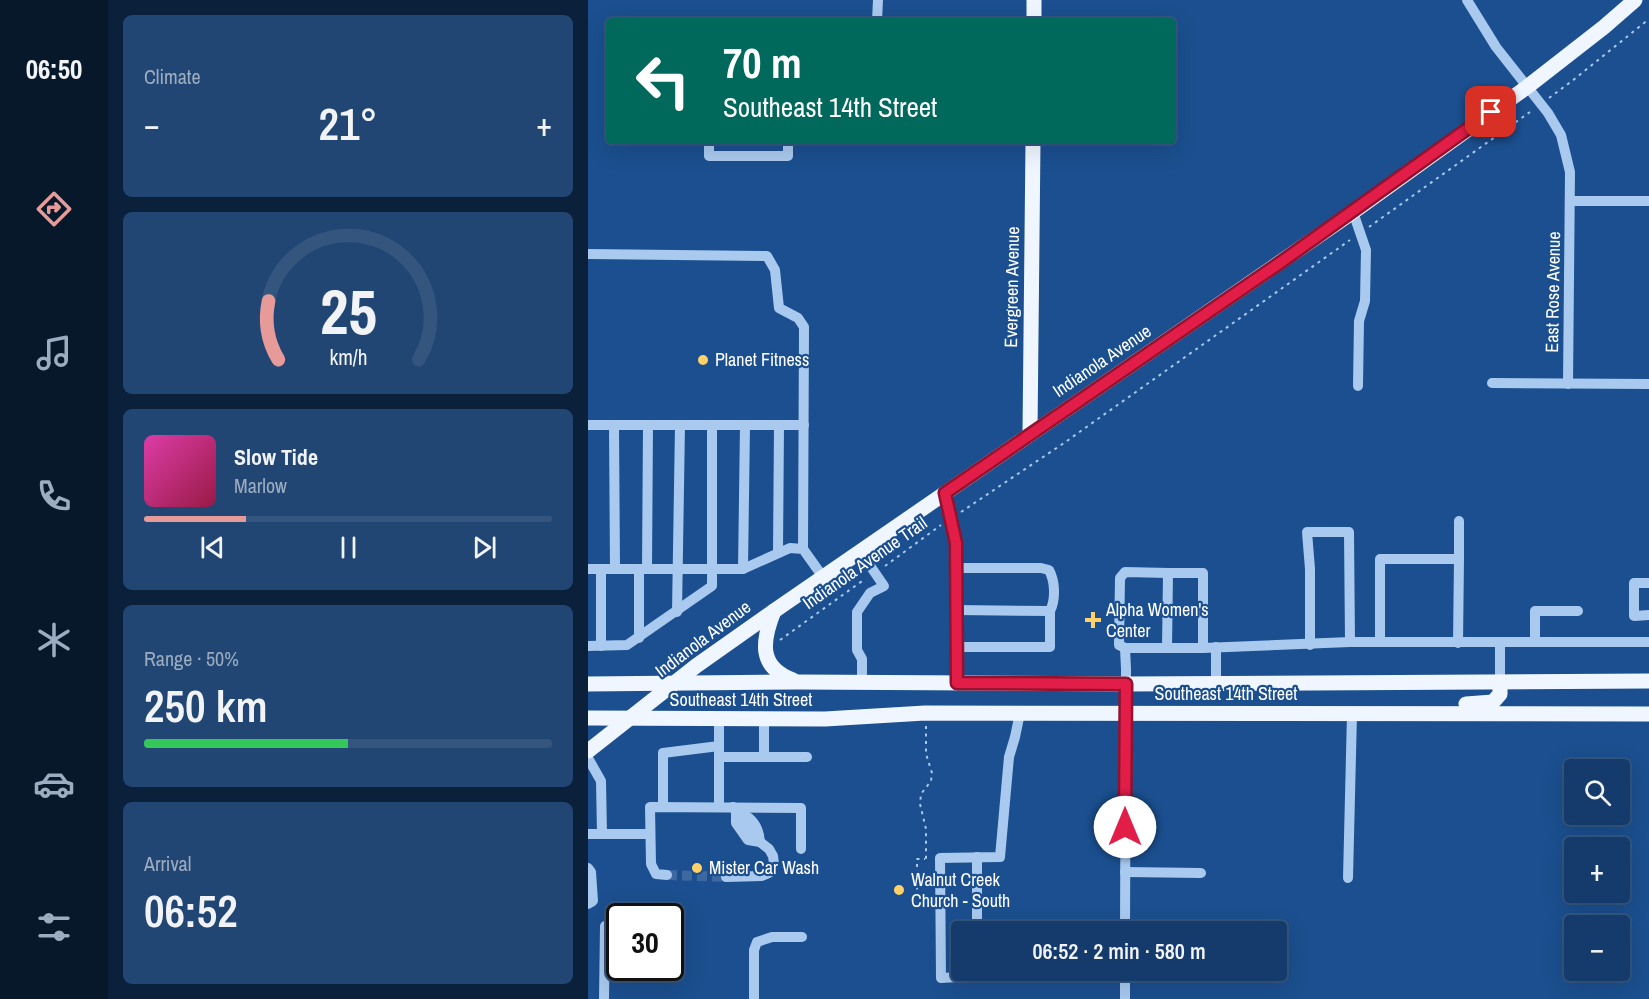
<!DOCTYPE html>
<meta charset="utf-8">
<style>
body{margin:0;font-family:"Archivo Narrow",sans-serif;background:#214673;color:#f1f3f6;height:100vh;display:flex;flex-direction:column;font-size:22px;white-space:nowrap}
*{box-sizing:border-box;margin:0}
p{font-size:20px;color:#9dadc1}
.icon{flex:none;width:33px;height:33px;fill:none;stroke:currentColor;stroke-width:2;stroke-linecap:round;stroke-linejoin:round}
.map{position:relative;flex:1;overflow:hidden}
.panel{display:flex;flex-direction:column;gap:15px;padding:15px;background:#0b203b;width:480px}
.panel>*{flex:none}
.guide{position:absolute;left:18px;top:18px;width:570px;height:126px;border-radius:6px;box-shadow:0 6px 24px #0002,0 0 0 2px #33557e;background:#00695c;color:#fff;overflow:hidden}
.tools{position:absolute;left:976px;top:759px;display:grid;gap:12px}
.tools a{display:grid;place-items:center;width:66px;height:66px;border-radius:6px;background:#143b6b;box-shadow:0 6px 24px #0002,0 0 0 2px #33557e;font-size:30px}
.speed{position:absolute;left:18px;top:903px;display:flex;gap:12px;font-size:30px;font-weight:700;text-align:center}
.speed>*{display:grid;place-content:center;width:78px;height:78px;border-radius:50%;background:#143b6b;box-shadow:0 6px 24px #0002,0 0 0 2px #33557e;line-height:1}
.speed .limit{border:3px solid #111;border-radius:9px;background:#fff;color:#111}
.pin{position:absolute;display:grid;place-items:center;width:51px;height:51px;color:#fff;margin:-26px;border-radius:12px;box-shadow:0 3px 9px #0006}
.me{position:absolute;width:66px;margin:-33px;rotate:0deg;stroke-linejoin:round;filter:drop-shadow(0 0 4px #0008)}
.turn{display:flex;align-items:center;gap:21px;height:126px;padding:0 18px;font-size:27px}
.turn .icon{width:78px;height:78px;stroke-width:2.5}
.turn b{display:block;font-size:42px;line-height:51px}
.big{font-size:45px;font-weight:600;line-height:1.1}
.panel .card{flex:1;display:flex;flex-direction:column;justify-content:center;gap:9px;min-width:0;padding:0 21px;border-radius:9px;background:#214673}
.panel .dial{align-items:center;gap:0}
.dial svg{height:156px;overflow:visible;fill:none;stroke:#33557e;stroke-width:7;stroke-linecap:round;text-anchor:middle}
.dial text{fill:#f1f3f6;stroke:none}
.song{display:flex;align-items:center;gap:18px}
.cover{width:72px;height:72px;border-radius:9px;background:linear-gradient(135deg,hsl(320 70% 55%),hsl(340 70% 35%))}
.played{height:6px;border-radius:3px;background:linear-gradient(90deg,#e69b98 25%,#33557e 25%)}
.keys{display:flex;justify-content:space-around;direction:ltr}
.heat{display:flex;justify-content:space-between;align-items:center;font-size:33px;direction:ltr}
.charge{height:9px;border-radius:4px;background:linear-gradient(90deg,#34c759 50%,#33557e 0)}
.trip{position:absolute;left:363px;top:921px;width:336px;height:60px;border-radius:6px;background:#143b6b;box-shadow:0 6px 24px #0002,0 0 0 2px #33557e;font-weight:600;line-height:60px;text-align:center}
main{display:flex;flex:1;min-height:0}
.menu{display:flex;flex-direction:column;width:108px;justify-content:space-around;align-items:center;background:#08182b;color:#9dadc1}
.menu .icon{width:42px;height:42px}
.menu .selected{color:#e69b98}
.menu b{font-size:27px;color:#f1f3f6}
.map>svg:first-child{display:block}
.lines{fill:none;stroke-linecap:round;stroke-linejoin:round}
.minor-tunnel{stroke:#3d69a0;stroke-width:10;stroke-dasharray:10 5;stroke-linecap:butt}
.path{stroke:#a9c9ee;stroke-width:2;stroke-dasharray:3 4.5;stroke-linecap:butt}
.minor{stroke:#a9c9ee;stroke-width:10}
.major{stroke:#f0f6ff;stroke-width:15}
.route-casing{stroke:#92132f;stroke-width:15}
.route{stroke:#e11d48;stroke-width:10}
.poi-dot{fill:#ffd166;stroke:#1b4f8f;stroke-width:2}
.labels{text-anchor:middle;stroke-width:4.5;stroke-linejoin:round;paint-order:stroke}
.street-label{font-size:18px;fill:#fff;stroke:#1b4f8f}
.poi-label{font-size:18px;fill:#fff;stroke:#1b4f8f;text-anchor:start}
</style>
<main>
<nav class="menu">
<b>06:50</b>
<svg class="icon selected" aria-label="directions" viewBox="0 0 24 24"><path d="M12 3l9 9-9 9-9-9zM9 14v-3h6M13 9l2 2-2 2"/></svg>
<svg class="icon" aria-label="music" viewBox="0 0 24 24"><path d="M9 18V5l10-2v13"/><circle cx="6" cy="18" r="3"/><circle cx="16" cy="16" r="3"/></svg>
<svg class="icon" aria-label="phone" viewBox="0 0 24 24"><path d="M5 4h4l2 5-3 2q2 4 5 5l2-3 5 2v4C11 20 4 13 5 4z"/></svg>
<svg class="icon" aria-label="climate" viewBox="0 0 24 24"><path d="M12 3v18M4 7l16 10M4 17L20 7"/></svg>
<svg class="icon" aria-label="car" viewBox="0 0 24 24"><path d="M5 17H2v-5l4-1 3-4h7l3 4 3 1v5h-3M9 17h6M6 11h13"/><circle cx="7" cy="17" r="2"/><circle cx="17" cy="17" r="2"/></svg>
<svg class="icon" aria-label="filters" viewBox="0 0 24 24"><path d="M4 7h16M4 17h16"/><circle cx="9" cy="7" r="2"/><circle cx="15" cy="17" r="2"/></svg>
</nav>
<section class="panel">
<div class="card"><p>Climate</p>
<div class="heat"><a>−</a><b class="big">21°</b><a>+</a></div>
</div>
<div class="card dial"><svg viewBox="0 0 100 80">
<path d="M14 69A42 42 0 1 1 86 69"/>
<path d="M14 69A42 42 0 0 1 9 39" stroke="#e69b98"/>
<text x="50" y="56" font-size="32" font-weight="700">25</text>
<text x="50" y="72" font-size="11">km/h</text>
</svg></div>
<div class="card">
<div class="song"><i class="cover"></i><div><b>Slow Tide</b><p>Marlow</p></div></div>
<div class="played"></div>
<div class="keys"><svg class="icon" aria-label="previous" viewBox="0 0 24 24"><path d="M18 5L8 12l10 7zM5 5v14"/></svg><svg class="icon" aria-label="pause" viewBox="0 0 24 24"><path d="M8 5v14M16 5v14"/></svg><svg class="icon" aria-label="next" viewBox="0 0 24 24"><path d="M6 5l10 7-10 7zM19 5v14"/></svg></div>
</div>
<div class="card"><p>Range · 50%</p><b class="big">250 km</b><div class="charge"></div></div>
<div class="card"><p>Arrival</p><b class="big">06:52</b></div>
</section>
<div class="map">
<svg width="1061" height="999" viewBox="0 0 1061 999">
<rect width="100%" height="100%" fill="#1b4f8f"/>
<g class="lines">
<!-- minor-tunnel -->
<path class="minor-tunnel" d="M79,875L138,877"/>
<!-- path -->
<g class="path">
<path d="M961,98L984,81L1061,19"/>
<path d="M781,227L942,112"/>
<path d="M373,512L476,443L762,240"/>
<path d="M297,566L353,525"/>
<path d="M192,640L277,579"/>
<path d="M338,726V754L344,773L343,781L333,794L332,804L338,829V859"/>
<path d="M329,897V859H337"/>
</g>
<!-- minor -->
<g class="minor">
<path d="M879,0L908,47L960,113L973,135L982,172L980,384"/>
<path d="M289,21L290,0"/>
<path d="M121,141V156H200V141"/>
<path d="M982,201H1061"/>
<path d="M765,212L778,250L777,301L771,321L770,386"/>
<path d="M0,254L179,256L187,270L191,308L210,318L216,327L215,549"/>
<path d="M904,383L1061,384"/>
<path d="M0,425H216"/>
<path d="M26,425L27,569"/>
<path d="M357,493L368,543L369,683"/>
<path d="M871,521V559"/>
<path d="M272,551L296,586L282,593L269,612V650L274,659V682"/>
<path d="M190,552L191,425"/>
<path d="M368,568H453L461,570C467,581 468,599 462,611"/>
<path d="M0,569H155L202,548L215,549L235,577"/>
<path d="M13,569V646"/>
<path d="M59,569L60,425"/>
<path d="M155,569L157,425"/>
<path d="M1061,583H1046V616L1061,615"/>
<path d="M368,610L462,611V647H369"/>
<path d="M89,612L92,425"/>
<path d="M51,638V569"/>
<path d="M792,642V559H871L870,643"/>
<path d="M912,642V682"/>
<path d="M947,642V611H990"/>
<path d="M722,645V569L719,532H761L762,642"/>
<path d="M0,646L39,645L124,586V425"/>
<path d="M628,647V684"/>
<path d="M537,648L531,645L532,578L537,572L580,573"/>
<path d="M579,648L580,573H615V648"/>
<path d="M131,757H219"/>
<path d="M176,757V719"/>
<path d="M0,758L13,781L14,834"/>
<path d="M75,807V753L131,746"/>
<path d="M131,807V719"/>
<path d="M148,811C163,816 171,827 172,842L160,840L148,823Z"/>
<path d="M0,834H62"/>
<path d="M0,868L3,872L5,901L0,904"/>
<path d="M537,872L613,873"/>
<path d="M79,875L68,874L63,864L62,807L213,808V849"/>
<path d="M138,877L174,876L181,873L186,864L185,856L181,849L172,842L145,807"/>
<path d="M760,878L764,714"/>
<path d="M389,932V857"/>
<path d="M537,932L538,669L537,648H615L762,642H1061"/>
<path d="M388,970V976L353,978L352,858L412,857L421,757L427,737L432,713"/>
<path d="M16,999L17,926"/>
<path d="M166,999V950L169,942L184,937H214"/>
<path d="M537,999V970"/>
</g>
<!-- major -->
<g class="major">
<path d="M446,21V0"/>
<path d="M442,433L445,141"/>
<path d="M186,611C174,641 170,667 205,680"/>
<path d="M0,684L210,682L538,684L1061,681"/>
<path d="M878,704L905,702L912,694V682"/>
<path d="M0,718L237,719L337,713L1061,714"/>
<path d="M0,751L108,666L186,611L765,212L939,87L1016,27L1047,0"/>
</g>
</g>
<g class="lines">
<defs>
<path id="route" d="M537,827L538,684L369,683L368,543L357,493L696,260L903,112"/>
</defs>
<!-- route casing -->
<use href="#route" class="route-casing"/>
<!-- route -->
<use href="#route" class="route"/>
</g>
<!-- markers -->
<g class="poi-dot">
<circle cx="115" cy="360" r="6"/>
<path d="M502 611h6v6h6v6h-6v6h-6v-6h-6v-6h6z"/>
<circle cx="109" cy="868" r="6"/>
<circle cx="311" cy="890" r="6"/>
</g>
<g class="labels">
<!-- street labels -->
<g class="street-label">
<text transform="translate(424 287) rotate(-89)" y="6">Evergreen Avenue</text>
<text transform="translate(965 292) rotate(-89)" y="6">East Rose Avenue</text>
<text transform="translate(514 361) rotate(-34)" y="6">Indianola Avenue</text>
<text transform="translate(277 563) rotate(-35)" y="6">Indianola Avenue Trail</text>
<text transform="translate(115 639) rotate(-37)" y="6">Indianola Avenue</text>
<text x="638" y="700">Southeast 14th Street</text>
<text x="153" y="706">Southeast 14th Street</text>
</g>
<!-- poi labels -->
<g class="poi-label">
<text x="127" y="366">Planet Fitness</text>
<text x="518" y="616">Alpha Women's<tspan x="518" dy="21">Center</tspan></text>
<text x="121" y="874">Mister Car Wash</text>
<text x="323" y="886">Walnut Creek<tspan x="323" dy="21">Church - South</tspan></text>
</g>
</g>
</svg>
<div class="tools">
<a><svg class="icon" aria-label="search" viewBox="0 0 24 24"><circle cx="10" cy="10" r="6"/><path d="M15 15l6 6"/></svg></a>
<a>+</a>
<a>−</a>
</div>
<div class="speed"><div class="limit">30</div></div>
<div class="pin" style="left:903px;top:112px;background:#d93025"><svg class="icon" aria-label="arrive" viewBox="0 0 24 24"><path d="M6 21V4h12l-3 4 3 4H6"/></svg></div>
<svg class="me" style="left:537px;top:827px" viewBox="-20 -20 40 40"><circle r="19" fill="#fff"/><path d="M0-13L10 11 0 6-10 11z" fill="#e11d48"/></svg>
<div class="trip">06:52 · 2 min · 580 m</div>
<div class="guide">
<div class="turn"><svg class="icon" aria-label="left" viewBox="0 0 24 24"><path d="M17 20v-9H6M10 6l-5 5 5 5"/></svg><div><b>70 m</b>Southeast 14th Street</div></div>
</div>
</div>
</main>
